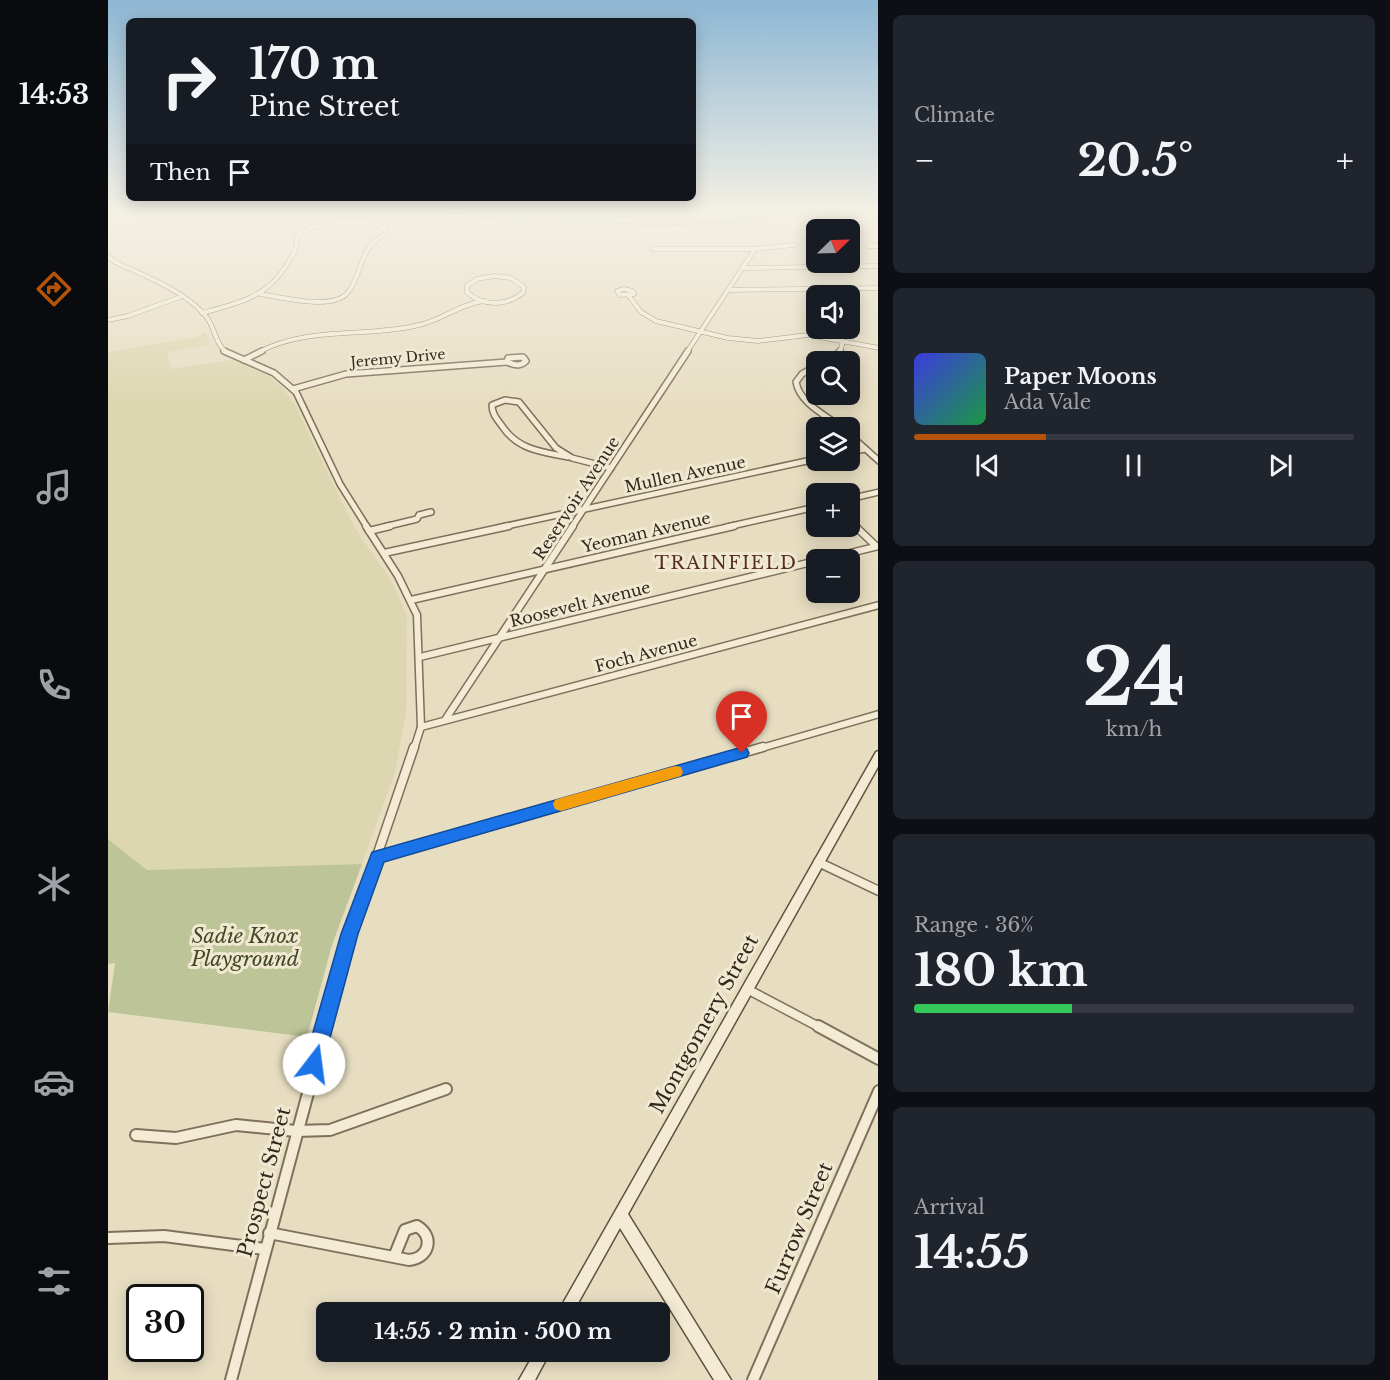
<!DOCTYPE html>
<meta charset="utf-8">
<style>
body{margin:0;font-family:"Libre Baskerville",serif;background:#20242c;color:#f1f3f6;height:100vh;display:flex;flex-direction:column;font-size:22px;white-space:nowrap}
*{box-sizing:border-box;margin:0}
p{font-size:20px;color:#9ea1a6}
.icon{flex:none;width:33px;height:33px;fill:none;stroke:currentColor;stroke-width:2;stroke-linecap:round;stroke-linejoin:round}
.map{position:relative;flex:1;overflow:hidden}
.details{display:flex;flex-direction:column;gap:15px;padding:15px;background:#0d0f14;width:512px}
.details>*{flex:none}
.hud{position:absolute;left:18px;top:18px;width:570px;height:183px;border-radius:9px;box-shadow:0 3px 15px #0003;background:#171b24;color:#f1f3f6;overflow:hidden}
.needle{width:39px;rotate:67deg}
.buttons{position:absolute;left:698px;top:219px;display:grid;gap:12px}
.buttons a{display:grid;place-items:center;width:54px;height:54px;border-radius:9px;background:#171b24;box-shadow:0 3px 15px #0003;font-size:30px}
.speed{position:absolute;left:18px;top:1284px;display:flex;gap:12px;font-size:30px;font-weight:700;text-align:center}
.speed>*{display:grid;place-content:center;width:78px;height:78px;border-radius:50%;background:#171b24;box-shadow:0 3px 15px #0003;line-height:1}
.speed .limit{border:3px solid #111;border-radius:9px;background:#fff;color:#111}
.pin{position:absolute;display:grid;place-items:center;width:51px;height:51px;color:#fff;margin:-62px -26px;border-radius:50% 50% 50% 0;rotate:-45deg;box-shadow:0 0 6px #0007}
.pin .icon{rotate:45deg}
.me{position:absolute;width:66px;margin:-33px;rotate:15deg;stroke-linejoin:round;filter:drop-shadow(0 0 4px #0008)}
.turn{display:flex;align-items:center;gap:21px;height:126px;padding:0 24px;font-size:27px}
.turn .icon{width:78px;height:78px;stroke-width:2.5}
.turn b{display:block;font-size:42px;line-height:51px}
.then{display:flex;align-items:center;height:57px;padding:0 24px;background:#0003;gap:12px;font-size:22px}
.big{font-size:45px;font-weight:700;line-height:1.1}
.details .card{flex:1;display:flex;flex-direction:column;justify-content:center;gap:9px;min-width:0;padding:0 21px;border-radius:9px;background:#20242c}
.details .dial{align-items:center;gap:0}
.dial b{font-size:78px;line-height:1}
.song{display:flex;align-items:center;gap:18px}
.cover{width:72px;height:72px;border-radius:9px;background:linear-gradient(135deg,hsl(240 70% 55%),hsl(140 70% 35%))}
.played{height:6px;border-radius:3px;background:linear-gradient(90deg,#b45309 30%,#363941 30%)}
.keys{display:flex;justify-content:space-around;direction:ltr}
.heat{display:flex;justify-content:space-between;align-items:center;font-size:33px;direction:ltr}
.charge{height:9px;border-radius:4px;background:linear-gradient(90deg,#34c759 36%,#363941 0)}
.trip{position:absolute;left:208px;top:1302px;width:354px;height:60px;border-radius:9px;background:#171b24;box-shadow:0 3px 15px #0003;font-weight:700;line-height:60px;text-align:center}
main{display:flex;flex:1;min-height:0}
.tabs{display:flex;flex-direction:column;width:108px;justify-content:space-around;align-items:center;background:#090b0e;color:#9ea1a6}
.tabs .icon{width:42px;height:42px}
.tabs .selected{color:#b45309}
.tabs b{font-size:27px;color:#f1f3f6}
.map>svg:first-child{display:block}
.farmland{fill:#dcd7b1}
.green{fill:#bdc498}
.lines{fill:none;stroke-linecap:round;stroke-linejoin:round}
.canal{fill:#a4bbb5;fill-rule:evenodd}
.street-far4-casing{stroke:#7f705c;stroke-width:5}
.street-far3-casing{stroke:#7f705c;stroke-width:8}
.street-far2-casing{stroke:#7f705c;stroke-width:9}
.street-far1-casing{stroke:#7f705c;stroke-width:11}
.street-casing{stroke:#7f705c;stroke-width:14}
.secondary-casing{stroke:#61513f;stroke-width:3}
.street-far4{stroke:#f3ebd4;stroke-width:4}
.street-far3{stroke:#f3ebd4;stroke-width:5}
.street-far2{stroke:#f3ebd4;stroke-width:6}
.street-far1{stroke:#f3ebd4;stroke-width:8}
.street{stroke:#f3ebd4;stroke-width:10}
.secondary{fill:#f3ebd4;fill-rule:evenodd}
.route{fill:#1a73e8;stroke:#114b97;stroke-width:1.5}
.slow{fill:#f59e0b}
.labels{text-anchor:middle;stroke-width:6;stroke-linejoin:round;paint-order:stroke}
.far-street-label{font-size:14px;fill:#31281e;stroke:#f0e8d1}
.street-label{font-size:16px;fill:#31281e;stroke:#f0e8d1}
.neighbourhood-label{font-size:18px;letter-spacing:1.5px;fill:#583023;stroke:#f0e8d1}
.near-park-label{font-size:20px;font-style:italic;fill:#404a27;stroke:#f0e8d1}
.near-street-label{font-size:20px;fill:#31281e;stroke:#f0e8d1}
</style>
<main>
<nav class="tabs">
<b>14:53</b>
<svg class="icon selected" aria-label="directions" viewBox="0 0 24 24"><path d="M12 3l9 9-9 9-9-9zM9 14v-3h6M13 9l2 2-2 2"/></svg>
<svg class="icon" aria-label="music" viewBox="0 0 24 24"><path d="M9 18V5l10-2v13"/><circle cx="6" cy="18" r="3"/><circle cx="16" cy="16" r="3"/></svg>
<svg class="icon" aria-label="phone" viewBox="0 0 24 24"><path d="M5 4h4l2 5-3 2q2 4 5 5l2-3 5 2v4C11 20 4 13 5 4z"/></svg>
<svg class="icon" aria-label="climate" viewBox="0 0 24 24"><path d="M12 3v18M4 7l16 10M4 17L20 7"/></svg>
<svg class="icon" aria-label="car" viewBox="0 0 24 24"><path d="M5 17H2v-5l4-1 3-4h7l3 4 3 1v5h-3M9 17h6M6 11h13"/><circle cx="7" cy="17" r="2"/><circle cx="17" cy="17" r="2"/></svg>
<svg class="icon" aria-label="filters" viewBox="0 0 24 24"><path d="M4 7h16M4 17h16"/><circle cx="9" cy="7" r="2"/><circle cx="15" cy="17" r="2"/></svg>
</nav>
<div class="map">
<svg width="771" height="1380" viewBox="0 0 771 1380">
<rect width="100%" height="100%" fill="#e7dec2"/>
<!-- farmland -->
<path class="farmland" d="M97,332L102,345L59,352L63,369L124,360L161,376L175,388L187,405L246,527L283,580L299,616L298,714L287,772L254,864L39,870L0,839V352L89,337Z"/>
<!-- green -->
<path class="green" d="M0,839L39,870L254,864L224,945L199,1037L0,1012L7,963L0,964Z"/>
<g class="lines">
<!-- canal -->
<path class="canal" d="M342,213H350L401,219L487,220L546,225L627,221L673,213H677L671,216L627,223L546,227L487,222L401,221Z"/>
<defs>
<g id="street-far4">
<path d="M766,213L771,217"/>
<path d="M761,246H771"/>
<path d="M545,249H647L686,245"/>
<path d="M0,256L7,262C37,276 75,290 97,315C107,326 106,342 118,352"/>
<path d="M635,268L771,266"/>
<path d="M386,276L403,278L416,287L415,293C398,306 375,307 359,292V286L369,279Z"/>
<path d="M516,289L525,291L526,294L512,295L509,291Z"/>
<path d="M622,290L771,288"/>
<path d="M521,296L533,312L548,321L620,338L650,341L700,335L771,348"/>
<path d="M94,313C128,304 158,298 178,266C184,257 190,248 189,236C205,220 257,219 277,228V233C272,238 264,243 260,249C252,262 250,279 241,291C227,312 173,297 152,294"/>
<path d="M0,320L20,316L72,297"/>
<path d="M151,352C199,326 259,338 311,325C334,320 352,304 376,301"/>
<path d="M579,352L647,249"/>
<path d="M732,352L735,341"/>
</g>
<g id="street-far3">
<path d="M116,351L166,373L188,392L232,484L259,527"/>
<path d="M415,357L418,361C412,367 406,365 399,362L400,358Z"/>
<path d="M136,360L154,351"/>
<path d="M721,362L732,351"/>
<path d="M708,366L694,374L688,382C692,404 718,415 734,428"/>
<path d="M185,389L238,374L399,362"/>
<path d="M741,434L771,461"/>
<path d="M741,452L757,449"/>
<path d="M460,457C434,452 410,450 394,426C389,419 384,414 384,405L397,400L411,402L448,448L464,458L503,468"/>
<path d="M741,499L771,492"/>
<path d="M741,520L749,527"/>
<path d="M276,527L309,519L311,515L323,512"/>
<path d="M394,527L708,459"/>
<path d="M464,527L580,351"/>
<path d="M619,527L708,507"/>
</g>
<g id="street-far2">
<path d="M258,526L290,576L309,615L313,727L306,749"/>
<path d="M747,526L768,546"/>
<path d="M261,531L282,526"/>
<path d="M276,553L401,526"/>
<path d="M713,560L771,546"/>
<path d="M303,600L626,526"/>
<path d="M312,657L708,561"/>
<path d="M337,720L465,526"/>
<path d="M313,727L771,605"/>
<path d="M650,749L771,714"/>
</g>
<g id="street-far1">
<path d="M269,857L655,747"/>
<path d="M710,862L771,891"/>
<path d="M639,989L713,1028"/>
<path d="M217,1028L242,935L306,747"/>
</g>
<g id="street">
<path d="M710,1026L771,1059"/>
<path d="M28,1135L68,1138L128,1125L188,1131L222,1130L338,1089"/>
<path d="M161,1233L301,1260C321,1258 327,1237 309,1226L297,1230L286,1257"/>
<path d="M0,1238L56,1236L157,1249"/>
<path d="M123,1380L218,1026"/>
<path d="M645,1380L771,1091"/>
</g>
<g id="secondary">
<path d="M771,751V765L520,1214L623,1380H606L512,1228L465,1312H450L768,752Z"/>
<path d="M427,1352H442L427,1380H411Z"/>
</g>
</defs>
<!-- street-far4 casing -->
<use href="#street-far4" class="street-far4-casing"/>
<!-- street-far3 casing -->
<use href="#street-far3" class="street-far3-casing"/>
<!-- street-far2 casing -->
<use href="#street-far2" class="street-far2-casing"/>
<!-- street-far1 casing -->
<use href="#street-far1" class="street-far1-casing"/>
<!-- street casing -->
<use href="#street" class="street-casing"/>
<!-- secondary casing -->
<use href="#secondary" class="secondary-casing"/>
<!-- street-far4 -->
<use href="#street-far4" class="street-far4"/>
<!-- street-far3 -->
<use href="#street-far3" class="street-far3"/>
<!-- street-far2 -->
<use href="#street-far2" class="street-far2"/>
<!-- street-far1 -->
<use href="#street-far1" class="street-far1"/>
<!-- street -->
<use href="#street" class="street"/>
<!-- secondary -->
<use href="#secondary" class="secondary"/>
</g>
<!-- sky -->
<linearGradient id="sky" x2="0" y2="1"><stop stop-color="#8db7d4"/><stop offset="0.52" stop-color="#f4f0e4"/><stop offset="1" stop-color="#f4f0e4" stop-opacity="0"/></linearGradient>
<rect width="771" height="406" fill="url(#sky)"/>
<!-- route -->
<path class="route" d="M634,747L639,749L641,753L639,757L276,862L250,934L215,1064L212,1071L206,1074L199,1071L196,1064L233,934L264,852Z"/>
<!-- slow -->
<path class="slow" d="M567,766L573,767L575,772L573,776L453,811L447,809L445,804L447,800L453,798Z"/>
<g class="labels">
<!-- far-street labels -->
<g class="far-street-label">
<text transform="translate(290 358) rotate(-5)" y="5">Jeremy Drive</text>
</g>
<!-- street labels -->
<g class="street-label">
<text transform="translate(577 474) rotate(-12)" y="6">Mullen Avenue</text>
<text transform="translate(468 498) rotate(-57)" y="6">Reservoir Avenue</text>
<text transform="translate(538 532) rotate(-13)" y="6">Yeoman Avenue</text>
<text transform="translate(472 604) rotate(-14)" y="6">Roosevelt Avenue</text>
<text transform="translate(538 653) rotate(-15)" y="6">Foch Avenue</text>
</g>
<!-- neighbourhood labels -->
<g class="neighbourhood-label">
<text x="618" y="569">TRAINFIELD</text>
</g>
<!-- near-park labels -->
<g class="near-park-label">
<text x="137" y="943">Sadie Knox<tspan x="137" dy="23">Playground</tspan></text>
</g>
<!-- near-street labels -->
<g class="near-street-label">
<text transform="translate(596 1024) rotate(-61)" y="7">Montgomery Street</text>
<text transform="translate(156 1182) rotate(-75)" y="7">Prospect Street</text>
<text transform="translate(691 1228) rotate(-67)" y="7">Furrow Street</text>
</g>
</g>
</svg>
<div class="buttons">
<a><svg class="needle" viewBox="-14 -14 28 28"><path d="M0-13l5 13h-10z" fill="#e53935"/><path d="M0 13l5-13h-10z" fill="#9ea1a6"/></svg></a>
<a><svg class="icon" aria-label="sound" viewBox="0 0 24 24"><path d="M4 9h4l5-4v14l-5-4H4zM17 9q2 3 0 6"/></svg></a>
<a><svg class="icon" aria-label="search" viewBox="0 0 24 24"><circle cx="10" cy="10" r="6"/><path d="M15 15l6 6"/></svg></a>
<a><svg class="icon" aria-label="layers" viewBox="0 0 24 24"><path d="M12 4l9 5-9 5-9-5zM3 14l9 5 9-5"/></svg></a>
<a>+</a>
<a>−</a>
</div>
<div class="speed"><div class="limit">30</div></div>
<div class="pin" style="left:634px;top:753px;background:#d93025"><svg class="icon" aria-label="arrive" viewBox="0 0 24 24"><path d="M6 21V4h12l-3 4 3 4H6"/></svg></div>
<svg class="me" style="left:206px;top:1064px" viewBox="-20 -20 40 40"><circle r="19" fill="#fff"/><path d="M0-13L10 11 0 6-10 11z" fill="#1a73e8"/></svg>
<div class="trip">14:55 · 2 min · 500 m</div>
<div class="hud">
<div class="turn"><svg class="icon" aria-label="right" viewBox="0 0 24 24"><path d="M7 20v-9h11M14 6l5 5-5 5"/></svg><div><b>170 m</b>Pine Street</div></div>
<div class="then">Then<svg class="icon" aria-label="arrive" viewBox="0 0 24 24"><path d="M6 21V4h12l-3 4 3 4H6"/></svg></div>
</div>
</div>
<section class="details">
<div class="card"><p>Climate</p>
<div class="heat"><a>−</a><b class="big">20.5°</b><a>+</a></div>
</div>
<div class="card">
<div class="song"><i class="cover"></i><div><b>Paper Moons</b><p>Ada Vale</p></div></div>
<div class="played"></div>
<div class="keys"><svg class="icon" aria-label="previous" viewBox="0 0 24 24"><path d="M18 5L8 12l10 7zM5 5v14"/></svg><svg class="icon" aria-label="pause" viewBox="0 0 24 24"><path d="M8 5v14M16 5v14"/></svg><svg class="icon" aria-label="next" viewBox="0 0 24 24"><path d="M6 5l10 7-10 7zM19 5v14"/></svg></div>
</div>
<div class="card dial"><b>24</b><p>km/h</p></div>
<div class="card"><p>Range · 36%</p><b class="big">180 km</b><div class="charge"></div></div>
<div class="card"><p>Arrival</p><b class="big">14:55</b></div>
</section>
</main>
